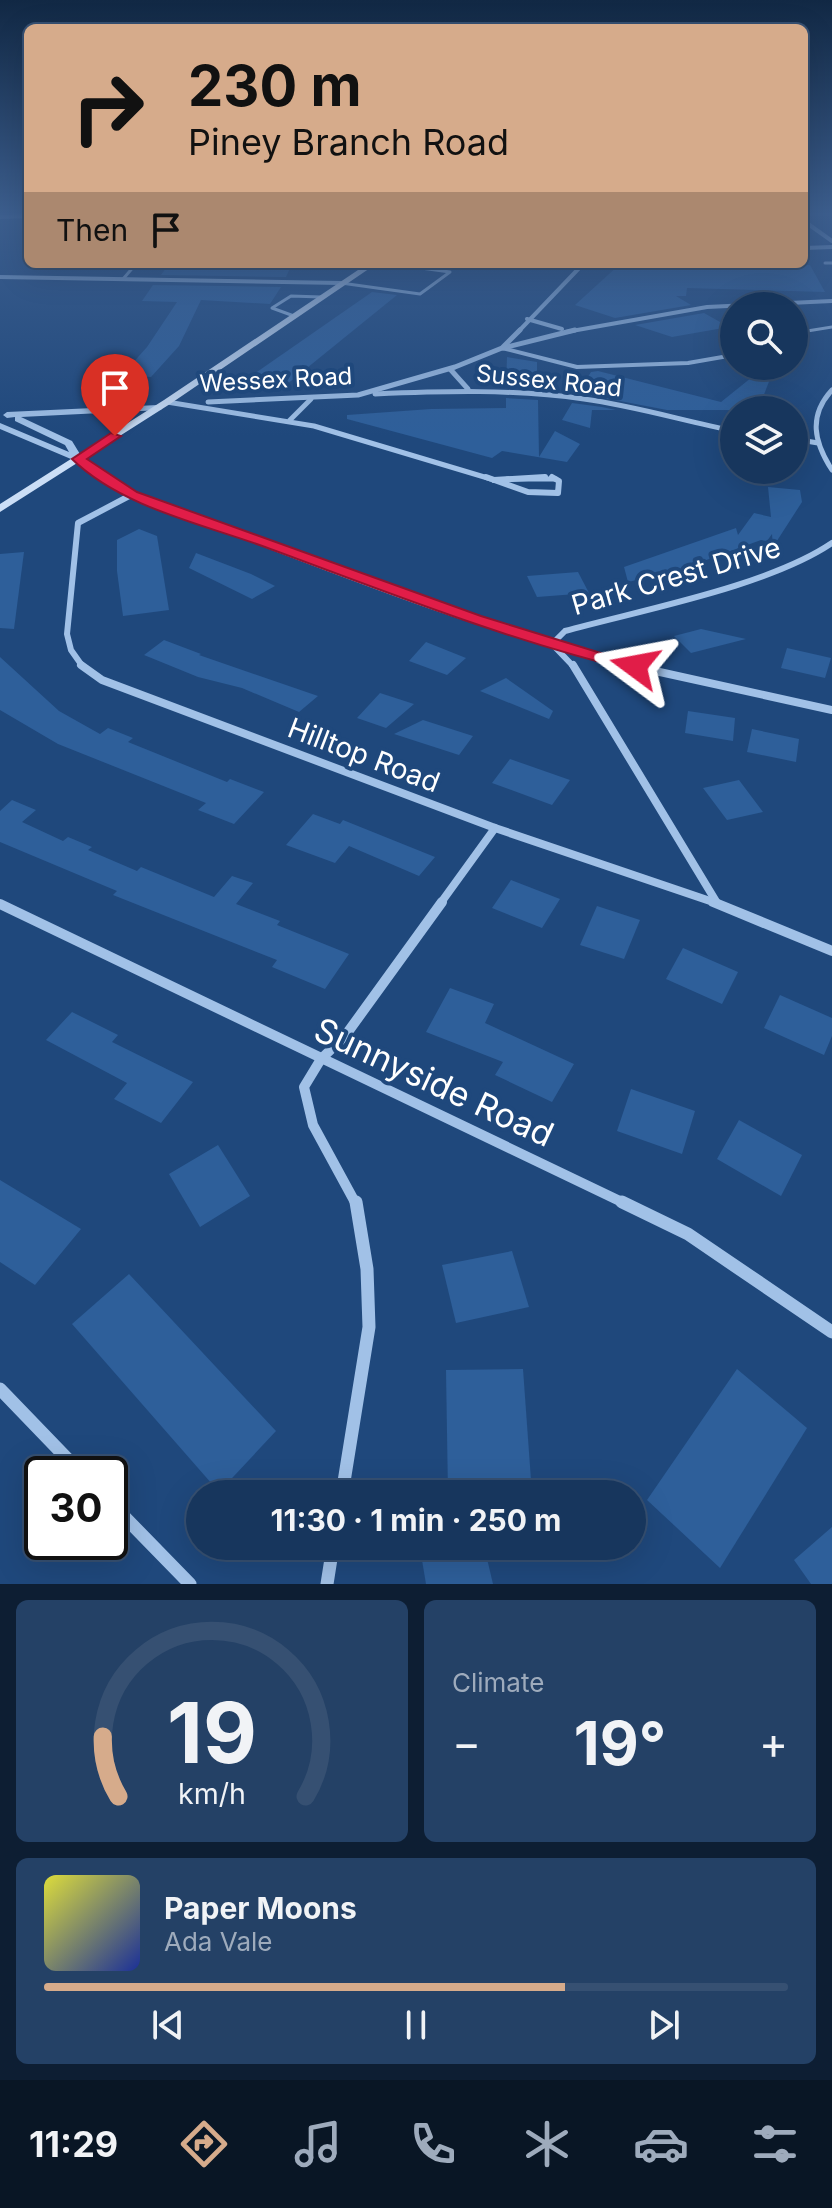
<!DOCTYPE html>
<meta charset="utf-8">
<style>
body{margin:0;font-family:Inter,sans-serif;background:#244166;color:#f1f3f6;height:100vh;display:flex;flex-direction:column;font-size:30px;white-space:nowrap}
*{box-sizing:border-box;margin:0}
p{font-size:26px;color:#9eabbc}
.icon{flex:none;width:44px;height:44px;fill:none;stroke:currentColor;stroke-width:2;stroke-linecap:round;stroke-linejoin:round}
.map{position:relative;height:1584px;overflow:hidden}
.panel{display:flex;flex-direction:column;gap:16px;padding:16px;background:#0d1e33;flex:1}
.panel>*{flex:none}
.hud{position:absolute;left:24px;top:24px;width:784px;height:244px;border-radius:12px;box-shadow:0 8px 32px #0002,0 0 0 2px #365072;background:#d6ab8b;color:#111;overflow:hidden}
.buttons{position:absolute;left:720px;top:292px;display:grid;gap:16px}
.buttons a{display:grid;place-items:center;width:88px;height:88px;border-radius:50%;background:#17365d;box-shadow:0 8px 32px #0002,0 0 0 2px #365072;font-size:40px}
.speed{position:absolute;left:24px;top:1456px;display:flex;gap:16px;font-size:40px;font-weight:700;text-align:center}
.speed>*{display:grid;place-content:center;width:104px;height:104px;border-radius:50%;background:#17365d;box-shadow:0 8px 32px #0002,0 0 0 2px #365072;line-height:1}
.speed .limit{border:4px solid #111;border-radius:12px;background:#fff;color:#111}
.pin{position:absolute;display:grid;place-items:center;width:68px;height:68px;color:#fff;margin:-82px -34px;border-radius:50% 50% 50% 0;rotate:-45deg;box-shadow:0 0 8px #0007}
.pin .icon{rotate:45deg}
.me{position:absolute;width:88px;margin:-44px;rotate:283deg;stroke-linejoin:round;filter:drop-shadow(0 0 6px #0008)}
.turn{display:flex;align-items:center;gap:28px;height:168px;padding:0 32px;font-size:36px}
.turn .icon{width:104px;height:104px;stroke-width:2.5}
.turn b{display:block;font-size:56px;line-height:68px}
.then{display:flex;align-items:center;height:76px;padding:0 32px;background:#0003;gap:16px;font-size:30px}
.big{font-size:60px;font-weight:700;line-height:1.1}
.panel .tile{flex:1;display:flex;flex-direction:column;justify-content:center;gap:12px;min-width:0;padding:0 28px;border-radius:12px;background:#244166}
.panel .dial{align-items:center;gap:0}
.dial svg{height:208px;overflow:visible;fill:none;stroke:#365072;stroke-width:7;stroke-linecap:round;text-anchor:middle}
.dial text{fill:#f1f3f6;stroke:none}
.song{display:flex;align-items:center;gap:24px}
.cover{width:96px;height:96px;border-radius:12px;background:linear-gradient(135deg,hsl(60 70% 55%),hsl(230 70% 35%))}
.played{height:8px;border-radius:4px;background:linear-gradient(90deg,#d6ab8b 70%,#365072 70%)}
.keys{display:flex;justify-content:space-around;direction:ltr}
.heat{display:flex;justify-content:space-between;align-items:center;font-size:44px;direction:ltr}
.panel .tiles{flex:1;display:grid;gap:16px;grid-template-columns:1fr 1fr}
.tile:last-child{grid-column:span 2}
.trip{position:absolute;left:186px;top:1480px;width:460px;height:80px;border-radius:40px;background:#17365d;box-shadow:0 8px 32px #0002,0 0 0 2px #365072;font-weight:700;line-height:80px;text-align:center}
.dock{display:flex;height:128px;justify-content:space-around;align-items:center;background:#091625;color:#9eabbc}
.dock .icon{width:56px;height:56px}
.dock .active{color:#d6ab8b}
.dock b{font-size:36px;color:#f1f3f6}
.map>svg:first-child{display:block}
.building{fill:#2e5f9a}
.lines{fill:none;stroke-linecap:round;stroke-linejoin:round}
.service-far1{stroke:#a1c1e7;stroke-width:3}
.service{stroke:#a1c1e7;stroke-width:4}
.minor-far5{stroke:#a1c1e7;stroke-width:4}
.minor-far4{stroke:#a1c1e7;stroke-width:5}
.minor-far3{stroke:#a1c1e7;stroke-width:6}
.minor-far2{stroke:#a1c1e7;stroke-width:8}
.minor-far1{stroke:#a1c1e7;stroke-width:10}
.minor{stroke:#a1c1e7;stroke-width:13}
.tertiary{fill:#a1c1e7;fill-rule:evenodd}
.secondary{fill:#cbdef6;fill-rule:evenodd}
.route{fill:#e11d48;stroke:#92132f;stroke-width:2}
.labels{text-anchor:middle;stroke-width:8;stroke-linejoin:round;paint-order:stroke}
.far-street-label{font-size:24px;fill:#fff;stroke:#1f487c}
.street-label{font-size:28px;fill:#fff;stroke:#1f487c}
.near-street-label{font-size:34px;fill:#fff;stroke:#1f487c}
</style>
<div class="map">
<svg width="832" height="1584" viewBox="0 0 832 1584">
<rect width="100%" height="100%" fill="#1f487c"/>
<!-- building -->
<g class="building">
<path d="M292,264L286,277L161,275L168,265Z"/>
<path d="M620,264L810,265L825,292L687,288L686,296H676L691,305L615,318L575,305Z"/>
<path d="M153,285L281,287L270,304L201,300L179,346L151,377L122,375L147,347L177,302L142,301Z"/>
<path d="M372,292L397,295L286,385L234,388Z"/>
<path d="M704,313L729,327L672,337L635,325Z"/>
<path d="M507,357L537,362V389L506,387Z"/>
<path d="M766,366H775L758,410H667L578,393L591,372L598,371L721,402Z"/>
<path d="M506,398L538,400L539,457L555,431L580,444L567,462L502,451L492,458L347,419V415L431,409L506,408Z"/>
<path d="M572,403L602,407L616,410H592L590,428L562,420Z"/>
<path d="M768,487L800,490L802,502L773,547L772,534L767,541L761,540L679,570L628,582L624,567L736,528L738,535L754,513L771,517Z"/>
<path d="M139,529L157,536L169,610L123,616L117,571V540Z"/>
<path d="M24,552L14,629L0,628V554Z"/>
<path d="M196,553L251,574L275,586L252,599L189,568Z"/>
<path d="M578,572L589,593L537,597L527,576Z"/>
<path d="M701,629L746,639L691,653L674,636Z"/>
<path d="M164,640L201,654L199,655L318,696L299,712L242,688L198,677L144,655Z"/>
<path d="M426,642L466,658L447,675L409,661Z"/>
<path d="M787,648L831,658L825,678L781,668Z"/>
<path d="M0,657L59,711L100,734L108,728L133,738L128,742L227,782L230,779L264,792L234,824L198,810L206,803L58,744L0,710Z"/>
<path d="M506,678L553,711L549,719L480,691Z"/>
<path d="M380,693L414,704L386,728L357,718Z"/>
<path d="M688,711L735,718L733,741L685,733Z"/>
<path d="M423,720L473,736L459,755L394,734Z"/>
<path d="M752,729L799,739L796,762L747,752Z"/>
<path d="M510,759L570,780L552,805L492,783Z"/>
<path d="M739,780L763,812L727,820L703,788Z"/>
<path d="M12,800L36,810L22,822L63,841L68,837L92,847L88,850L137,871L141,867L214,897L232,876L253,883L236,904L280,921L277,925L349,954L325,989L272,967L277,960L113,895L117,891L0,842V811Z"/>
<path d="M313,814L340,824L343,820L435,857L419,876L349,846L335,863L286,845Z"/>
<path d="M511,880L560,899L542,928L492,908Z"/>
<path d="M597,906L640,920L624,959L580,945Z"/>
<path d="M683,948L738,972L722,1004L666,979Z"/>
<path d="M450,988L494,1004L485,1023L574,1064L552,1102L495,1075L503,1062L426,1032Z"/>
<path d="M780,995L832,1018V1036L824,1055L764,1028Z"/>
<path d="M72,1012L118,1035L112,1042L193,1082L161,1123L114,1099L127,1083L46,1040Z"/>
<path d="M631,1089L695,1111L682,1154L617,1131Z"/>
<path d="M739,1120L802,1155L781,1196L717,1159Z"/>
<path d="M218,1145L250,1196L200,1227L169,1174Z"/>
<path d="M0,1180L81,1229L35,1285L0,1262Z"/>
<path d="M512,1251L529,1307L456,1323L442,1265Z"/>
<path d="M129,1274L276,1431L219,1492L72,1324Z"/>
<path d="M523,1369L532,1494H448L446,1370Z"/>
<path d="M737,1369L807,1428L720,1568L647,1500Z"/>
<path d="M832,1527V1584H811L794,1560Z"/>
<path d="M484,1546L493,1584H426L422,1560Z"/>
</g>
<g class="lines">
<!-- service-far1 -->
<g class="service-far1">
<path d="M825,263H832"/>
<path d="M69,264L135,265"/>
<path d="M123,279L136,264"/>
<path d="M341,283L420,294L450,272L392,264"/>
<path d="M294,316L272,308L291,296L321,297"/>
<path d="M801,332L832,327"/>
</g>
<!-- service -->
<g class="service">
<path d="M794,334L807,330"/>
<path d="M502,348L577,367L688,363L734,355"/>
</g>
<!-- minor-far5 -->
<g class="minor-far5">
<path d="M0,217L28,216"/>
<path d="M804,221L832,241"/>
<path d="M804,248L832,247"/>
<path d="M0,277L341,283"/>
<path d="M527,319L562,329"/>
<path d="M518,332L583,264"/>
<path d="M566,332L707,307L832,301"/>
</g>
<!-- minor-far4 -->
<g class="minor-far4">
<path d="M503,348L575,330"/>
<path d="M450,369L468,389"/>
<path d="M832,390C808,416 814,442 832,470"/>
<path d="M375,394C445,391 514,389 584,399C635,406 684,421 734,431"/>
<path d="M167,402L314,426L491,479"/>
<path d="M208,402L358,395L455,367L502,348L520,330"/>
<path d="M290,420L311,399"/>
<path d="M794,439L818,443"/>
<path d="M78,459L110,479"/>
<path d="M507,479H556"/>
</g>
<!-- minor-far3 -->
<g class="minor-far3">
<path d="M107,477L133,494C298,555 466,628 637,667"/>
<path d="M486,477L528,492L558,493L559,481L552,477"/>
<path d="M494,480L545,477"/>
<path d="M83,667L71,650L67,634L78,523L133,494"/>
<path d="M574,667L552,644L565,631C641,610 769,586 832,543"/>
</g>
<!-- minor-far2 -->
<g class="minor-far2">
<path d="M81,665L102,680L495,828L719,904"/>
<path d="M573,665L717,903"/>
<path d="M628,665L832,710"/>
<path d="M440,904L495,828"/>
</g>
<!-- minor-far1 -->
<g class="minor-far1">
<path d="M713,902L832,951"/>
<path d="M0,904L626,1204"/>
<path d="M356,1204L313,1125L304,1087L321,1059L345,1036L442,902"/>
</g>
<!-- minor -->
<g class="minor">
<path d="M622,1202L688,1234L832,1332"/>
<path d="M0,1389L82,1474"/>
<path d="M342,1494L369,1327L367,1269L356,1202"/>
<path d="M110,1502L190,1584"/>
<path d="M327,1584L333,1546"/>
</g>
<!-- tertiary -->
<path class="tertiary" d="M158,405L162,408L161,410L21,417L72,441L83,459L78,462L0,429V423L69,452L65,445L15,421V417L7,418L3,415L7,412Z"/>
<!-- secondary -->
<path class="secondary" d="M367,264H376L170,404L0,512V504L164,400Z"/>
</g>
<!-- sky -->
<linearGradient id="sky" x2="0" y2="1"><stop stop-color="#112844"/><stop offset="0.49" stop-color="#3c5e8e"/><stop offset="1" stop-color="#3c5e8e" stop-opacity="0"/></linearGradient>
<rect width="832" height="436" fill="url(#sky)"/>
<!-- route -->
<path class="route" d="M111,433L121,436L87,459L137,492L481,616L643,666L635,671C509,641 387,592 265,547C202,524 121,507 72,459Z"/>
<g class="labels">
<!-- far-street labels -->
<g class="far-street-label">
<text transform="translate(276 380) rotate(-3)" y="8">Wessex Road</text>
<text transform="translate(549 381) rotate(6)" y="8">Sussex Road</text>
</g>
<!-- street labels -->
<g class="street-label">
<text transform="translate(676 576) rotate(-16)" y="10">Park Crest Drive</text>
<text transform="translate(364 755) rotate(21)" y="10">Hilltop Road</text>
</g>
<!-- near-street labels -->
<g class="near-street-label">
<text transform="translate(434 1082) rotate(25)" y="12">Sunnyside Road</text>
</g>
</g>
</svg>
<div class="buttons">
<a><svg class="icon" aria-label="search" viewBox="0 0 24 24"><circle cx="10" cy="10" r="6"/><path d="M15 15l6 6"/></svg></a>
<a><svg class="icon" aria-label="layers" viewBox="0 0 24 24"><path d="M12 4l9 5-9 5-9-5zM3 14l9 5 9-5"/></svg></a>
</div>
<div class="speed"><div class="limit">30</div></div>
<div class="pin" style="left:115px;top:436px;background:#d93025"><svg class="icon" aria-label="arrive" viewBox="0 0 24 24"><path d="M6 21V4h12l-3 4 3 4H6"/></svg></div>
<svg class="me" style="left:635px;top:666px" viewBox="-20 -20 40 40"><path d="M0-17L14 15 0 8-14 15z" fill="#e11d48" stroke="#fff" stroke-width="4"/></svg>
<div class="trip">11:30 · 1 min · 250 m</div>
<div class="hud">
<div class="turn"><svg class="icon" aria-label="right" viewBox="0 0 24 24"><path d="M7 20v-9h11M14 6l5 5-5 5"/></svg><div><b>230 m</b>Piney Branch Road</div></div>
<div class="then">Then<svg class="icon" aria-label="arrive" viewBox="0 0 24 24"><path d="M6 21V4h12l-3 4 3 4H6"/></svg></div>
</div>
</div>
<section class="panel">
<div class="tiles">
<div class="tile dial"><svg viewBox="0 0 100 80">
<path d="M14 69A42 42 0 1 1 86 69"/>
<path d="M14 69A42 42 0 0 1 8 46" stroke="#d6ab8b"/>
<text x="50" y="56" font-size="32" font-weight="700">19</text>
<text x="50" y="72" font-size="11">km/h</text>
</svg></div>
<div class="tile"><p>Climate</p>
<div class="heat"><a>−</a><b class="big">19°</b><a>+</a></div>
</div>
<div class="tile">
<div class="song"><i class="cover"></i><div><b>Paper Moons</b><p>Ada Vale</p></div></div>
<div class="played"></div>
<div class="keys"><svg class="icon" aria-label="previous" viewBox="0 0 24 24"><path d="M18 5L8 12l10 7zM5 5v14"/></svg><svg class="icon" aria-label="pause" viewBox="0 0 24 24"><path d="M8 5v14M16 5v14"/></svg><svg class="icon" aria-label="next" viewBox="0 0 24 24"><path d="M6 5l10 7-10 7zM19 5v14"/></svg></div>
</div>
</div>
</section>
<nav class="dock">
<b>11:29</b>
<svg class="icon active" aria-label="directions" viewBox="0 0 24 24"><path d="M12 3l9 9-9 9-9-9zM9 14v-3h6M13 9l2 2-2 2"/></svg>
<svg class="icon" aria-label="music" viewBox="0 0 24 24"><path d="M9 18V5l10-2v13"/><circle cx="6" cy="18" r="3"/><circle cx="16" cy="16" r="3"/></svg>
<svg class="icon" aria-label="phone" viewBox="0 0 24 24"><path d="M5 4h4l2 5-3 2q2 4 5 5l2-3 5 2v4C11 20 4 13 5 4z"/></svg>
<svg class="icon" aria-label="climate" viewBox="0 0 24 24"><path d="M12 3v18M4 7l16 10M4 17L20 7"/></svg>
<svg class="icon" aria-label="car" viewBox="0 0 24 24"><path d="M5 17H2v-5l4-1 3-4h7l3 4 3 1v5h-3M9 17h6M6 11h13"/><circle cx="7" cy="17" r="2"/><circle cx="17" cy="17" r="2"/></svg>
<svg class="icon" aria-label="filters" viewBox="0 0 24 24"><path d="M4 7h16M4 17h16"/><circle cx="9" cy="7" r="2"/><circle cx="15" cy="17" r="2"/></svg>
</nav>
